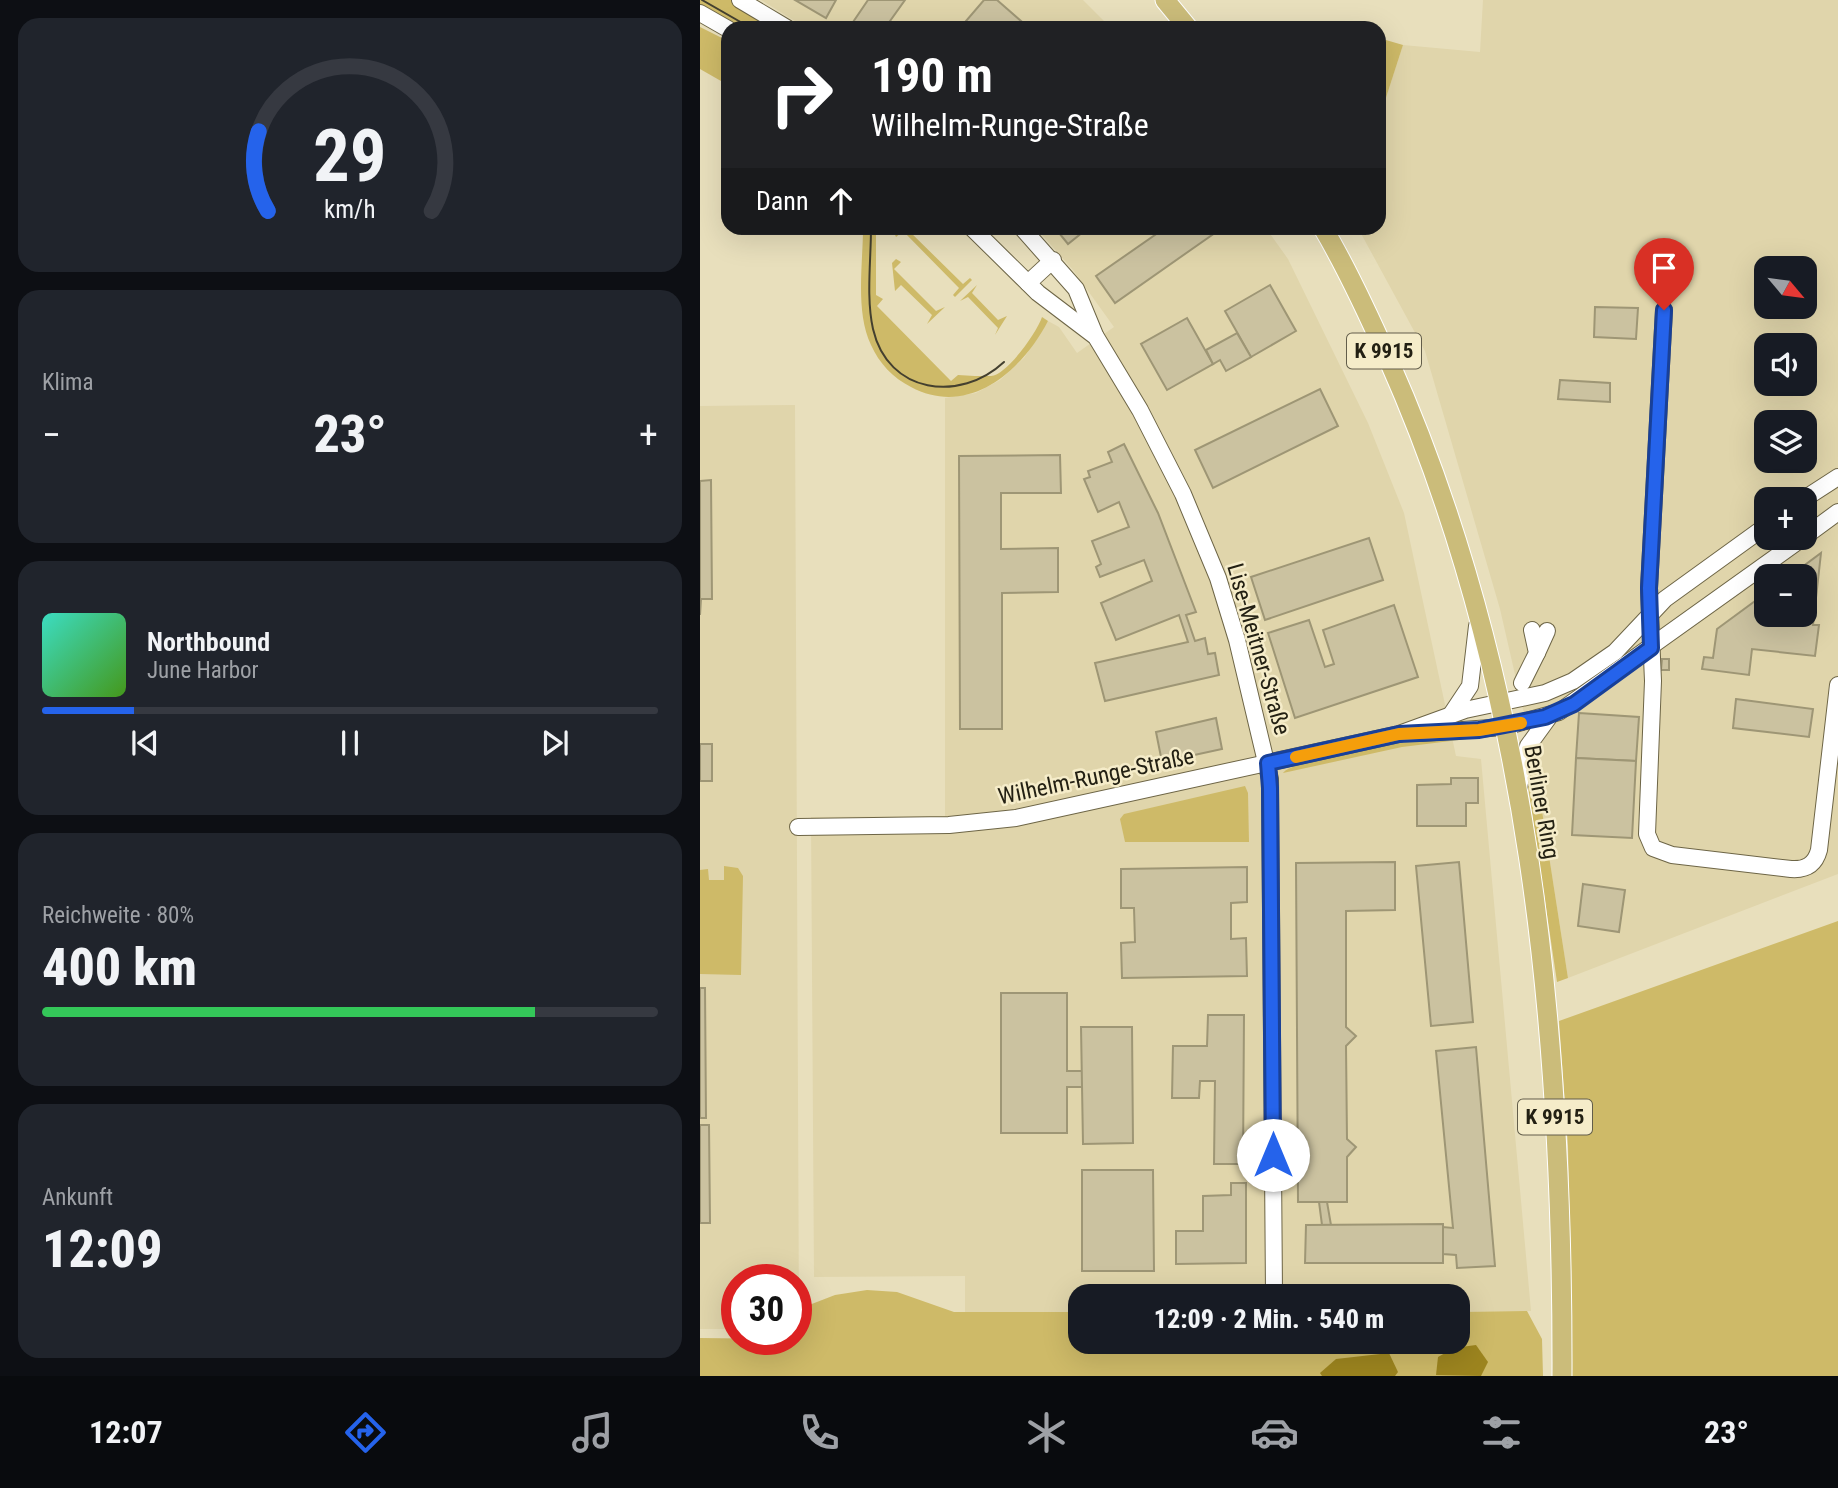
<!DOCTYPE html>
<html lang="de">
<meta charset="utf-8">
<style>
body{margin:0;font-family:"Roboto Condensed",sans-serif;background:#20242c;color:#f1f3f6;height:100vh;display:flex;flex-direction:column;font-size:26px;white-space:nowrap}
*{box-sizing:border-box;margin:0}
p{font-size:23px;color:#9ea1a6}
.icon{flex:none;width:38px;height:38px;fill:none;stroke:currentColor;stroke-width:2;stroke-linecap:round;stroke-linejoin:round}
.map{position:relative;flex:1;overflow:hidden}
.side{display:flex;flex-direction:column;gap:18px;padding:18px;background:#0d0f14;width:700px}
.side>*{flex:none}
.banner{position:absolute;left:21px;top:21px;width:665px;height:214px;border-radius:21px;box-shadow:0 7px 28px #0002;background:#202124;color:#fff;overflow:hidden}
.needle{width:46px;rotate:119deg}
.fabs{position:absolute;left:1054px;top:256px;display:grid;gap:14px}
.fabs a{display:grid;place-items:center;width:63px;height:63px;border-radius:14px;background:#171b24;box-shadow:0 7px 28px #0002;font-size:35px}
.speed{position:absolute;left:21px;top:1264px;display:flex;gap:14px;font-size:35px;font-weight:700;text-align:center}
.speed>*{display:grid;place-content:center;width:91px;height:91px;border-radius:50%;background:#171b24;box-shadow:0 7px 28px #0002;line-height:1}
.speed .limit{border:10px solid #d22;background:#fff;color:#111}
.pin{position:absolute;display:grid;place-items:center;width:60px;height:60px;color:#fff;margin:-72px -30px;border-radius:50% 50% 50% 0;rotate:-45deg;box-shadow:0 0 7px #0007}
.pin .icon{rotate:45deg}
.me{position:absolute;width:77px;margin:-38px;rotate:0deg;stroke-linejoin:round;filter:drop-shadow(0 0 5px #0008)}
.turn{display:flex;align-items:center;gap:24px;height:147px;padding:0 35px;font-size:32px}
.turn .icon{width:91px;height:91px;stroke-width:2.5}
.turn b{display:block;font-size:49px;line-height:60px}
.then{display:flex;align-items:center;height:66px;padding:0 35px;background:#0003;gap:14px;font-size:26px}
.big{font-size:52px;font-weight:800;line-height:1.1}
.side .card{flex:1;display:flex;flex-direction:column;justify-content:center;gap:10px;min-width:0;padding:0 24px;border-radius:21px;background:#20242c}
.side .dial{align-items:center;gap:0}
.dial svg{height:182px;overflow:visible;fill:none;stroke:#363941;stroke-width:7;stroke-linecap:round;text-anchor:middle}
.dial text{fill:#f1f3f6;stroke:none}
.song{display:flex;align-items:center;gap:21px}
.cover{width:84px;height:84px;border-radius:10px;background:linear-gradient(135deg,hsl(170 70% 55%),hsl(100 70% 35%))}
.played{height:7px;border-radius:4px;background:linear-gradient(90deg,#2563eb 15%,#363941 15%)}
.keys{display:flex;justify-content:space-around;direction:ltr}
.heat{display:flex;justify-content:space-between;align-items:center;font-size:38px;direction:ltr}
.charge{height:10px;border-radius:5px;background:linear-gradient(90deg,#34c759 80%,#363941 0)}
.trip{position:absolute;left:368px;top:1284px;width:402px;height:70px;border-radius:21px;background:#171b24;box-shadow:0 7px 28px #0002;font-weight:800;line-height:70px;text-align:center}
.menu{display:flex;height:112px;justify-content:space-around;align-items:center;background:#090b0e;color:#9ea1a6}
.menu .icon{width:49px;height:49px}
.menu .current{color:#2563eb}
.menu b{font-size:32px;color:#f1f3f6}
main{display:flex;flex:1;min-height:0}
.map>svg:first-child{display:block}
.built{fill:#e0d5ab;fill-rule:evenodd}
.green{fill:#ceba68}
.water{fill:#9d851f}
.building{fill:#cbc2a0;stroke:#9e9675;stroke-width:2}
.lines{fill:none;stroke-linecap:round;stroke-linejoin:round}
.minor-casing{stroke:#6d6546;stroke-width:18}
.major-casing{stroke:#fff;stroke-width:21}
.minor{stroke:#fff;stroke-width:16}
.major{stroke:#cbbc7a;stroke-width:19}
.tram{stroke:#44402f;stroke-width:2}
.route-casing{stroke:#184099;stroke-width:18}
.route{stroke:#2563eb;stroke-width:12}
.slow{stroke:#f59e0b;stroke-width:12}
.labels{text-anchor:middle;stroke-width:5;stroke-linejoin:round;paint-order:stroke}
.shield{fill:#f5ecc9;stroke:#625d4a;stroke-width:2}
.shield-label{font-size:21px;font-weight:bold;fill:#232013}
.street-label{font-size:23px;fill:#232013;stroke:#f5ecc9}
</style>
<main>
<section class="side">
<div class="card dial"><svg viewBox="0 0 100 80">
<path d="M14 69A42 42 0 1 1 86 69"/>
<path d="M14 69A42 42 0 0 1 10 34" stroke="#2563eb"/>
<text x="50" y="56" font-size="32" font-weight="700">29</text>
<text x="50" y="72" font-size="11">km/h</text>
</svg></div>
<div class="card"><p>Klima</p>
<div class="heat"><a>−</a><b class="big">23°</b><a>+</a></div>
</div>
<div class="card">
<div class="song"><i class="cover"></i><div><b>Northbound</b><p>June Harbor</p></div></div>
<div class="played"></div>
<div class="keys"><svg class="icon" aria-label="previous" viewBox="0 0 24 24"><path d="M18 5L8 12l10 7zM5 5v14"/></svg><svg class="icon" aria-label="pause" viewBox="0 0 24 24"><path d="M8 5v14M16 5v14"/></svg><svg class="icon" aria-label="next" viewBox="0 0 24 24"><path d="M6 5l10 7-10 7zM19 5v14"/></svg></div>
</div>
<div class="card"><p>Reichweite · 80%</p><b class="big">400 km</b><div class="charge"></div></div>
<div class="card"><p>Ankunft</p><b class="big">12:09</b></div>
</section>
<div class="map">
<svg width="1138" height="1376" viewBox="0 0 1138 1376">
<rect width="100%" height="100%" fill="#e8dfbc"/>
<!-- built -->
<g class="built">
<path d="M61,0H383L411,28H106Z"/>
<path d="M783,0H1138V874L868,978L833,753L800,609L725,351L658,228H679V110L683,107L703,45L780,52ZM1066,268H1104V306H1066ZM1066,345H1104V383H1066ZM1066,422H1104V460H1066ZM1066,499H1104V537H1066ZM1066,576H1104V614H1066Z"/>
<path d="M336,228H566L588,259L668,423L704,513L756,756L781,759L831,1311L758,1312V1297H380V1312H265V1276L114,1277L111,817L245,816V398L276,393L300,380L324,358L348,321L359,327L377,353L414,327L373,270Z"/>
<path d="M95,405L99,1328H96V1279H37V1329H0V406Z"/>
</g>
<!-- green -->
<g class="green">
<path d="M0,0H33L81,28H34L0,9Z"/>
<path d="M0,27L28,41V85L0,69Z"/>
<path d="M679,38L703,45L683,107L679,109Z"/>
<path d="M163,228H176V295L183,299L177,306L251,381L258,375C268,376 282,376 291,376C307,375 337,332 342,317L348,321C322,371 269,418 211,387C193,378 179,363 171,345C155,311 163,264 163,228Z"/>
<path d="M192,228H206L263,284L270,278L272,280L255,297L253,295L259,288L203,231L196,237Z"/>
<path d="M196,259L201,262L194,269L236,311L245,307L227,324L232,315L201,285L195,291L192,263Z"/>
<path d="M277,285L272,293L298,320L307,316L295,335L298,328L268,297L260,301Z"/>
<path d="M776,733L775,738L702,747L583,773C593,757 750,734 776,733Z"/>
<path d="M833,753L868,978L857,982L828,786Z"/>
<path d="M545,786L548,793L549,842H425L420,819L424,814Z"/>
<path d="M24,866L38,868L43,876L41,975L0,974V870L8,869L9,880H24Z"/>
<path d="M1138,921V1376H872L868,1146L859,1021Z"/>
<path d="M167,1290L197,1292L254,1312H380V1342H758V1312L827,1311L842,1339L843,1376H0V1338L96,1339V1333L104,1332V1307L135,1295Z"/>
</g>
<!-- water -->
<g class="water">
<path d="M776,1345L788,1362L781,1376L736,1375L738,1357L754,1348Z"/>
<path d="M689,1353L698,1372L695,1376H622L620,1373L636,1359Z"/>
</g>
<!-- building -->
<g class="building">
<path d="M95,0H136L126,18Z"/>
<path d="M168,0H205L185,28H149Z"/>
<path d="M284,0H297L329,28H260Z"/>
<path d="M355,228H388L368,244Z"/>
<path d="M465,228H522L415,303L396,276Z"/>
<path d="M570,285L596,331L551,357L525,311Z"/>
<path d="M895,307L938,308L936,339L894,337Z"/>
<path d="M487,318L513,364L467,390L441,344Z"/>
<path d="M537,333L551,357L526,371L520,360L513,364L506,350Z"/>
<path d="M860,380L910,383V402L858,399Z"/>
<path d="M620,389L638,426L513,488L495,450Z"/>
<path d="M424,444L458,513L496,612L486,615L495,641L505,638L508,654L515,653L519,675L405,701L395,663L488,642L479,615L416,640L401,603L452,581L444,560L400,577L396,567L401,564L392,541L429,527L419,502L398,512L384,479L390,477L388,471L412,462L408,452Z"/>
<path d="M360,455L361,493H301V549L358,548V592L302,593V729H260L259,456Z"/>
<path d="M11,480L12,599H1L0,615V481Z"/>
<path d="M669,538L683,580L565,620L551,577Z"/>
<path d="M1121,553L1113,625H1119L1115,656L1052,649L1049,675L1002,669L1004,657L1013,658L1017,629L1066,593V614H1104V576H1090Z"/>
<path d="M694,605L718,677L595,718L568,633L609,620L625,667L634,664L623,630Z"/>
<path d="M962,659H969V670H961Z"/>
<path d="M1036,699L1113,709L1109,737L1033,728Z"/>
<path d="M879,713L939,717L936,761L876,758Z"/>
<path d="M516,718L522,749L462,762L456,732Z"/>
<rect x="0" y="744" width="12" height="37"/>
<path d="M876,758L936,761L932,838L872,835Z"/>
<path d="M751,778H778V803H766V826H717V785L751,784Z"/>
<path d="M695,862V910L646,911V1027L656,1036L646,1046L647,1139L656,1147L647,1157V1202H598L596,863Z"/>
<path d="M759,862L773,1022L731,1026L716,866Z"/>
<path d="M547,867V902L531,903V939L546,938L547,976L422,978L421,943L435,942L434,908H421V869Z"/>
<path d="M883,884L925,890L919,932L878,926Z"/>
<path d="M0,988H5L6,1118H0Z"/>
<path d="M301,993H367V1071H382V1087H367V1133H301Z"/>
<path d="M508,1015H544L543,1164H514L515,1081H500L499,1098H472L473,1046H507Z"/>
<path d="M381,1027H432L433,1143L383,1144Z"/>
<path d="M776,1047L795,1266L757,1268L756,1255L743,1254V1227L753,1228L736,1051Z"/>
<path d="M0,1125H9L10,1223H0Z"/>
<path d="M382,1170H453L454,1271H382Z"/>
<path d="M531,1183H546V1263L476,1264V1231H503V1196L531,1195Z"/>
<path d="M619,1202H627L631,1225H622Z"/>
<path d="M743,1224V1263H605L606,1225Z"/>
</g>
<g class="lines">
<defs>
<g id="minor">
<path d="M40,0L87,28"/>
<path d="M0,13L28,29"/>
<path d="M272,228L338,293L396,337L440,410L483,494L518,578L537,640L570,779L574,1294"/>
<path d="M322,228L376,289L395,335"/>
<path d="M328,283L353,260"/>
<path d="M964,310L949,588L953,681L947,834L953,848L972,855L1091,869C1105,870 1115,865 1119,850L1138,685"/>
<path d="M1104,499L1138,477"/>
<path d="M1104,537L1138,512"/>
<path d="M837,653L847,631"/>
<path d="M822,683L837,653L832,630"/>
<path d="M752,713L770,686L777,626"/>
<path d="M722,733L804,727L859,712L1104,537"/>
<path d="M819,787L828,746L849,717"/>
<path d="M98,827L249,825L316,818L699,734L765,710L845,693L873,681L915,652L965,599L1066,526"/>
</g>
<g id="major">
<path d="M465,0L488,28"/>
<path d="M623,228C648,270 669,316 689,361C830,678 863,1033 862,1376"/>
</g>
</defs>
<!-- minor casing -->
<use href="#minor" class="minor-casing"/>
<!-- major casing -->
<use href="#major" class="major-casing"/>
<!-- minor -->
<use href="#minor" class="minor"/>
<!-- major -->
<use href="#major" class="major"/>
<!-- tram -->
<g class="tram">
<path d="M2,0L51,28"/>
<path d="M171,228C171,260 166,298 173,329C188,394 260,403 304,362"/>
</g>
</g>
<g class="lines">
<defs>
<path id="route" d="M573,1155L570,788L568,763L699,734L779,730L845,717L874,704L951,648L949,588L964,310"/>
</defs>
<!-- route casing -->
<use href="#route" class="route-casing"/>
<!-- route -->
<use href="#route" class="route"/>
<!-- slow -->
<path class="slow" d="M596,757L699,734L779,730L821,723"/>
</g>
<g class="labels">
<!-- shield labels -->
<g class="shield">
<rect x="647" y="333.5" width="74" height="35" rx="5"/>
<rect x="818" y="1099.5" width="74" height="35" rx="5"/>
</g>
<g class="shield-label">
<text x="684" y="358">K 9915</text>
<text x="855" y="1124">K 9915</text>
</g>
<!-- street labels -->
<g class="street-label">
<text transform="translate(559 649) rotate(74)" y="8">Lise-Meitner-Straße</text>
<text transform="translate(396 776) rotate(-12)" y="8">Wilhelm-Runge-Straße</text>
<text transform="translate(842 802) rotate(80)" y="8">Berliner Ring</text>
</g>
</g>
</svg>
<div class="fabs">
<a><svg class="needle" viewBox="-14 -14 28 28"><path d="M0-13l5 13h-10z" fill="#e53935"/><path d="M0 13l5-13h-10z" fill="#9ea1a6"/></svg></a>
<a><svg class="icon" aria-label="sound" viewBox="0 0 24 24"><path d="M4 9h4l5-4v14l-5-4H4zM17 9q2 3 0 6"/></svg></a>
<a><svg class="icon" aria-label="layers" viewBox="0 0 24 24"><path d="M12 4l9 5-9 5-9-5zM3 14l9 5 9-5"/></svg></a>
<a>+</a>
<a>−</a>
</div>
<div class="speed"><div class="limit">30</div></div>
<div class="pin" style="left:964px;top:310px;background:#d93025"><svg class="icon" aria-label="arrive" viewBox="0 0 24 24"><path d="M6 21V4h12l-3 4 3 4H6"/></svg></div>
<svg class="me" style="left:573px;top:1155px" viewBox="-20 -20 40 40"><circle r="19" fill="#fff"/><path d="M0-13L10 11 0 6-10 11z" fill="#2563eb"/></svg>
<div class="trip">12:09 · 2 Min. · 540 m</div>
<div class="banner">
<div class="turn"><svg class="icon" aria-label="right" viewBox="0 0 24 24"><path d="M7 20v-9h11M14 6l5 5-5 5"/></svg><div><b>190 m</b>Wilhelm-Runge-Straße</div></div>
<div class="then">Dann<svg class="icon" aria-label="ahead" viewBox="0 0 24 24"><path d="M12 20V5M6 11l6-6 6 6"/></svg></div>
</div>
</div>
</main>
<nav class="menu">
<b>12:07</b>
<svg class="icon current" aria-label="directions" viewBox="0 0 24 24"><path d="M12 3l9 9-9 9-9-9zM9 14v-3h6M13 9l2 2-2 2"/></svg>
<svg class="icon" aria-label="music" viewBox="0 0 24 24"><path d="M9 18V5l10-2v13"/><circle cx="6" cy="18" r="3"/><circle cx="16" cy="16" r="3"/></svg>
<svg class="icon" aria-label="phone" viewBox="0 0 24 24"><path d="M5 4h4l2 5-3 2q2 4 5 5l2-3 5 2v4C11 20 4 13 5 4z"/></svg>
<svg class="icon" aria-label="climate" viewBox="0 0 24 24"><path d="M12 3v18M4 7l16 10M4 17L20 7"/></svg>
<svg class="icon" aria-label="car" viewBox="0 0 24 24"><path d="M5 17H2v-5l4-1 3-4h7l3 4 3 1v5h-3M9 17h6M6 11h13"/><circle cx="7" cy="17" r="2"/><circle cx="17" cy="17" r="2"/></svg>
<svg class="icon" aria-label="filters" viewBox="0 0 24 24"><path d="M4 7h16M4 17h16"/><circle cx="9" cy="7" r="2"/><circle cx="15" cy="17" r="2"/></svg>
<b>23°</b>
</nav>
